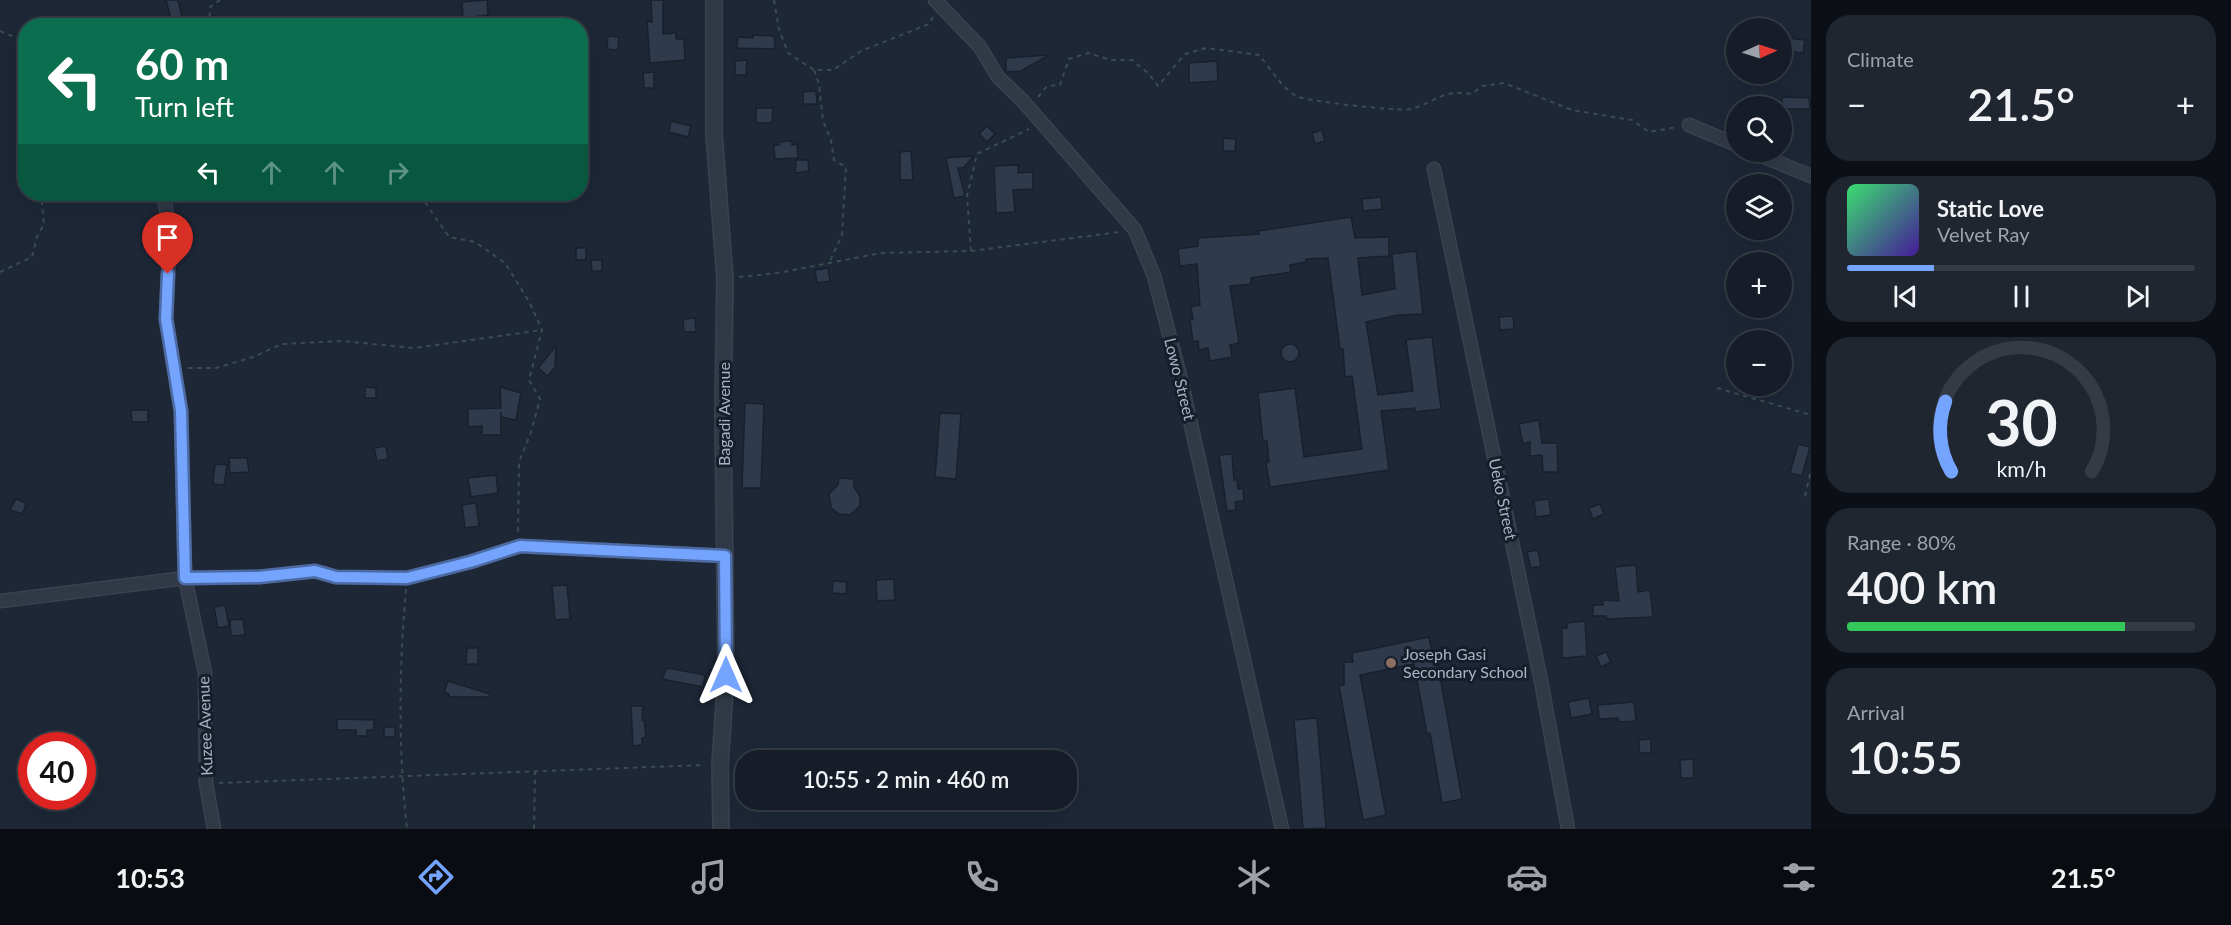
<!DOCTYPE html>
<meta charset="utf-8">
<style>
body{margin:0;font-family:Lato,sans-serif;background:#1f2630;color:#f1f3f6;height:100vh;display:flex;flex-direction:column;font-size:22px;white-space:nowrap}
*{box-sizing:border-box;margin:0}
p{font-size:20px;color:#9ea2a8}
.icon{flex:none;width:33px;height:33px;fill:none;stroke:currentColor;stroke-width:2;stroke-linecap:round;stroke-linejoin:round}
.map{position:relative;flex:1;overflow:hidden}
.details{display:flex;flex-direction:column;gap:15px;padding:15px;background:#0c1016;width:420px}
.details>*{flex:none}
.hud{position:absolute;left:18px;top:18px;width:570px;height:183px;border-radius:24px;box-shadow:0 6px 24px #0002,0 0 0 2px #353b45;background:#0b6e4f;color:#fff;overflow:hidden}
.needle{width:39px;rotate:87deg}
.fabs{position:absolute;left:1726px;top:18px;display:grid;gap:12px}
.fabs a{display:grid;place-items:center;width:66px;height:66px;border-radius:50%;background:#161d28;box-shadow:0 6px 24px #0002,0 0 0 2px #353b45;font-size:30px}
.speed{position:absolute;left:18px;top:732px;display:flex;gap:12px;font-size:30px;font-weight:700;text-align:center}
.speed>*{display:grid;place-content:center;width:78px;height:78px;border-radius:50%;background:#161d28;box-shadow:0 6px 24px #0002,0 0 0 2px #353b45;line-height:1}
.speed .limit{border:9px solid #d22;background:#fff;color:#111}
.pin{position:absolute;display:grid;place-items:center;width:51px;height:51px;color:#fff;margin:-62px -26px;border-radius:50% 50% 50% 0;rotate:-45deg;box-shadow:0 0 6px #0007}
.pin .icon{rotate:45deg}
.me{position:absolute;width:66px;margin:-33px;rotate:0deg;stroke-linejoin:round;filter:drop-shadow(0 0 4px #0008)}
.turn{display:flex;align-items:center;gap:21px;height:126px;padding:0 18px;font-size:27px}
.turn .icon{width:78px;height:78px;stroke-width:2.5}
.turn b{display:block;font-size:42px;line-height:51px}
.lanes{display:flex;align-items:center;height:57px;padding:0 18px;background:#0003;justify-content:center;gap:30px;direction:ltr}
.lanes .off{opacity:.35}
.big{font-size:45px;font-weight:600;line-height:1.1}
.details .card{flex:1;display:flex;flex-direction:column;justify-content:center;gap:9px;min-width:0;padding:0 21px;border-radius:24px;background:#1f2630}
.details .dial{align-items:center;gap:0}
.dial svg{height:156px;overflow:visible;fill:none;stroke:#353b45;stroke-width:7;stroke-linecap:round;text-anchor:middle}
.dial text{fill:#f1f3f6;stroke:none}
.song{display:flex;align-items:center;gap:18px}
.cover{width:72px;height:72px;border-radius:9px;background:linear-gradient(135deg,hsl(140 70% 55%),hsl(260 70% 35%))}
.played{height:6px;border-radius:3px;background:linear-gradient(90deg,#75a4fe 25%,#353b45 25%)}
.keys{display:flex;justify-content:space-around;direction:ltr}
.heat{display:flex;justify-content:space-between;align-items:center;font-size:33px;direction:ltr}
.charge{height:9px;border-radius:4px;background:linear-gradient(90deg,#34c759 80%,#353b45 0)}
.trip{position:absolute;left:735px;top:750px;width:342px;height:60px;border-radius:24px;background:#161d28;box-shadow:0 6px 24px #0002,0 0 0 2px #353b45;font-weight:600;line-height:60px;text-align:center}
.dock{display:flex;height:96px;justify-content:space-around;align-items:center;background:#090c10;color:#9ea2a8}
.dock .icon{width:42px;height:42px}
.dock .selected{color:#75a4fe}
.dock b{font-size:27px;color:#f1f3f6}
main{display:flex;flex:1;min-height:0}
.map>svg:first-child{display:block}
.building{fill:#2f3b4d;stroke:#19202d;stroke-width:1.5}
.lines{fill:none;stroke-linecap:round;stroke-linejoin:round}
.minor-casing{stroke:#3a4250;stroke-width:15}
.tertiary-casing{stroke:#3a4250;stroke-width:18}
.path{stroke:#384d50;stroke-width:2;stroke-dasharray:4.5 4.5;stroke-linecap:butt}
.minor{stroke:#313947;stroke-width:12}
.tertiary{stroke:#313947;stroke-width:15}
.route-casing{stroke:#4c6ba5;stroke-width:15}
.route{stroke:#75a4fe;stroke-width:10}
.education-dot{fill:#8d6e63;stroke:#171e2b;stroke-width:2}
.labels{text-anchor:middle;stroke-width:6;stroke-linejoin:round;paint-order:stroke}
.street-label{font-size:16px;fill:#aab3c4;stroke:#171e2b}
.poi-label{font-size:16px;fill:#aab3c4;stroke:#171e2b;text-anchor:start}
</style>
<main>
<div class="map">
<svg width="1811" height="829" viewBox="0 0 1811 829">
<rect width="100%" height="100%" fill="#1d2736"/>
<!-- building -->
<g class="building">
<path d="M166,0H178L184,26H173Z"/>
<path d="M487,0L488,15L463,18L462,2Z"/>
<path d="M651,0H663V34L676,33V39H684L685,60L650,63L647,21L652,22Z"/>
<path d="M753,35L774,36L775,49L737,48L738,37L753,38Z"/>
<path d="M608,36L619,37L618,50L607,49Z"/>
<path d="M1788,38L1805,40L1803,53L1786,51Z"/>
<path d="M1049,55L1021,71L1006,72V58Z"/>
<path d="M747,60L746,75H735V61Z"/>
<path d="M1217,61L1218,81L1189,83V63Z"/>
<path d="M654,72V88H644L643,73Z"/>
<path d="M816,91L817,104H803V92Z"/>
<path d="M1782,97L1809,98L1810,109H1782Z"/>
<path d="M756,108H773L772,123H756Z"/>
<path d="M671,121L691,126L688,137L669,132Z"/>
<path d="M987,126L995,134L987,142L979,134Z"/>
<path d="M1322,130L1325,141L1315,144L1312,133Z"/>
<path d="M1223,138L1236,139L1235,151H1223Z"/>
<path d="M792,141V145L797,144L798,158L775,159L774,145H779V142Z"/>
<path d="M911,151L913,180H900V152Z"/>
<path d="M974,156L963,168H958L965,196L954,198L946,158Z"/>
<path d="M796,160H808L809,171L795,173Z"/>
<path d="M1018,165V173L1033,172V189L1013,190L1015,212L996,213L994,166Z"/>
<path d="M1381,197L1382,209L1363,211L1362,199Z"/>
<path d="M1351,217L1355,238L1389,237V256L1358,258L1362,295L1395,289L1392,254L1416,251L1423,314L1398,315L1366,322L1378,395L1413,391L1406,340L1432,337L1441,409L1415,412V408L1381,411L1389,470L1270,487L1266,463L1269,462L1267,441H1263L1258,393L1295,388L1304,457L1362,449L1352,376L1345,377L1343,349H1340L1328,258L1306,259V262L1290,265L1291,272L1251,278V284L1230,286L1239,343L1230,345L1232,357L1210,361L1208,348L1199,350L1198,341L1193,342L1190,320L1193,319L1191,307L1200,305L1197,264L1180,266L1178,249L1198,246V238L1259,234L1258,231Z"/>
<rect x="576" y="248" width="10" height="12"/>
<path d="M591,260H602V271H592Z"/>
<path d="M828,268L830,281L817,283L815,270Z"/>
<path d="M1513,316L1514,329L1500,330L1499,317Z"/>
<path d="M695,318L696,332H684L683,319Z"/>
<circle cx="1290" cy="353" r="9"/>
<path d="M556,346L555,367L548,376L538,368Z"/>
<path d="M365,387L376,388V398H365Z"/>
<path d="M500,387L521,393L516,420L501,417V412V435H482V426L468,427V409L501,408Z"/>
<path d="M745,403L764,404L761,488H742Z"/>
<path d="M131,410H148V422H132Z"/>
<path d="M940,413L961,414L956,479L935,477Z"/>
<path d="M1539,420L1542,443H1557L1558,472H1543L1542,455L1530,456V442L1523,444L1519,424Z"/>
<path d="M1798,444L1810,447L1802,476L1790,473Z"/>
<path d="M386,446L388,459L377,461L374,448Z"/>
<path d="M1232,454L1234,480H1237L1238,489L1243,488L1244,501L1235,502L1236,510L1227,511L1219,455Z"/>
<path d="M229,458H247L249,472L230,473Z"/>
<path d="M215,464L227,465L224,485L213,484Z"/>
<path d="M496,475L498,493L471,497L468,478Z"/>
<path d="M839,478L854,479V487L860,496V506L850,515L839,514L831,508L829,494L838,485Z"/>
<path d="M16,499L26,503L23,514L10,510Z"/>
<path d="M1549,499L1551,515L1536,517L1534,501Z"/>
<path d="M476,503L479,526L465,528L462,505Z"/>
<path d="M1600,504L1604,514L1593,519L1589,508Z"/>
<path d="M1538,550L1541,566L1531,568L1527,552Z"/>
<path d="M1636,565L1638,592L1650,590L1653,617L1607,619L1606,616H1593V605H1603V600L1619,601L1615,567Z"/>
<path d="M894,579L895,600L877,601L876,580Z"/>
<path d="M833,581L847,582L846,594L832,593Z"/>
<path d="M567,585L570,619L555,620L552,586Z"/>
<path d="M225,605L229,626L218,628L214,607Z"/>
<path d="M243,619L245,635L231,636L230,620Z"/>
<path d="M1585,621L1587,656L1562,658V628H1567V623Z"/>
<path d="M1429,637L1435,666L1438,665L1462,799L1442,803L1430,733L1427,734L1414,664L1360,675L1386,815L1363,820L1339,686L1344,685V662H1353L1352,653Z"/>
<path d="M467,648H478V664H466Z"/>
<path d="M1606,652L1611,662L1601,667L1596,656Z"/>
<path d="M667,668L705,675L703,687L662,679Z"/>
<path d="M448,681L490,694V697H449V694L444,692Z"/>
<path d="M1589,698L1592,714L1571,718L1568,702Z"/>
<path d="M1634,702L1636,721L1619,722L1618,718L1599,719L1598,705Z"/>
<path d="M631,706H643L642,720H644L646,737L642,738V745L633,746Z"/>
<path d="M1317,718L1326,828L1303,829L1294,720Z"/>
<path d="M337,719L374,720V730H367V736H356V730H337Z"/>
<rect x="384" y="727" width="11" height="10"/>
<path d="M1651,739V753H1639V740Z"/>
<path d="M1693,759L1694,778H1681L1680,760Z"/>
</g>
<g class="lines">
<defs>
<g id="minor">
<path d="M935,0L980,47L998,77L1022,100L1135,230L1154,276L1180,376L1282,829"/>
<path d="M1689,125L1737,145"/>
<path d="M1752,152L1811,176"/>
<path d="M1434,169L1541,681L1568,829"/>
<path d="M163,194L170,230L166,319L181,411L185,578L205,673L206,783L214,829"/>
<path d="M0,601L185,578L259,577L315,571L336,577L407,578L470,562L520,546L725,556"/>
</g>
<path id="tertiary" d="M714,0V133L725,279L723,410L726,675L720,765L721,829"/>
</defs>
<!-- minor casing -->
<use href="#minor" class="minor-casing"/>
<!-- tertiary casing -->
<use href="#tertiary" class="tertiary-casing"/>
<!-- path -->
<g class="path">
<path d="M774,0L779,29L788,53L814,70H833L861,51L929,24L933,17"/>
<path d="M209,26L210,7L220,0"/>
<path d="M0,31L26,42"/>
<path d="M814,70L819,84L823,121L831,140L834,160L846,167L842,235L830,261"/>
<path d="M1038,97L1047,86L1060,85L1069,59L1088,53L1111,60H1132L1148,73L1158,86L1185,54L1206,48L1259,55C1270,68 1281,87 1296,96C1304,101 1401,112 1411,109C1436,102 1442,89 1472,94L1482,86L1504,83L1572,110L1632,120L1649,132L1677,127"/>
<path d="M422,194C424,205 442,225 449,237L475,242L505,263L530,303L542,330L529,380L540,399L531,432L519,462L518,535"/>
<path d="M971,251L967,196L977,154L1029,129"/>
<path d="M0,272L32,257L37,237L44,224L41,194"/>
<path d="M739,277L778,273L881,253L971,251L1120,232"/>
<path d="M188,368H216L253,357L282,344L342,341L414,348L542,330"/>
<path d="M1717,388L1811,415"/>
<path d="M1805,496L1811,470"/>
<path d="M406,589C399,670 398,748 407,829"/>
<path d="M219,783L705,765"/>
<path d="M534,829L535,772"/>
</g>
<!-- minor -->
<use href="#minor" class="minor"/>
<!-- tertiary -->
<use href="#tertiary" class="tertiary"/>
</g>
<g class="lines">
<defs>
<path id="route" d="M168,274L166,319L181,411L185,578L259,577L315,571L336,577L407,578L470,562L520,546L725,556L726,675"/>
</defs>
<!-- route casing -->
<use href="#route" class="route-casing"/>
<!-- route -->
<use href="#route" class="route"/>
</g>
<!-- markers -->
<circle class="education-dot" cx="1391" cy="663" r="6"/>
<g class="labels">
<!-- street labels -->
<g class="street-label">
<text transform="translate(1180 379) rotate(76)" y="6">Lowo Street</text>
<text transform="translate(724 414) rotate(-90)" y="6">Bagadi Avenue</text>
<text transform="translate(1503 499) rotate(78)" y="6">Ueko Street</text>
<text transform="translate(205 726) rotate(-92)" y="6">Kuzee Avenue</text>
</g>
<!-- poi labels -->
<g class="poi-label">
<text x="1403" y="660">Joseph Gasi<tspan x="1403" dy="18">Secondary School</tspan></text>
</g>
</g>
</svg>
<div class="fabs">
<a><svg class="needle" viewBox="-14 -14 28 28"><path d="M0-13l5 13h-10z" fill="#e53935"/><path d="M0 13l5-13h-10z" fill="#9ea2a8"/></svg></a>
<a><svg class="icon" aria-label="search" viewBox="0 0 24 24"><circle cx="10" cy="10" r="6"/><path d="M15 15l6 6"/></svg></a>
<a><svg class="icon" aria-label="layers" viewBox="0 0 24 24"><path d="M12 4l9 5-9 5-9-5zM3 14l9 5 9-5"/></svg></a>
<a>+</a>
<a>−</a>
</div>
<div class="speed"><div class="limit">40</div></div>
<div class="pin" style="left:168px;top:274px;background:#d93025"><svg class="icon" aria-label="arrive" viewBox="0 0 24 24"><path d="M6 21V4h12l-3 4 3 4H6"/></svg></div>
<svg class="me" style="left:726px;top:675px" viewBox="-20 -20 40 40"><path d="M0-17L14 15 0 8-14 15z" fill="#75a4fe" stroke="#fff" stroke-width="4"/></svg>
<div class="trip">10:55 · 2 min · 460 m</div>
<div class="hud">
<div class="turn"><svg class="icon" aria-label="left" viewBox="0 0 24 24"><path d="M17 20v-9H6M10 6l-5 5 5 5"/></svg><div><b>60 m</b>Turn left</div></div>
<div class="lanes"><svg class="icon" aria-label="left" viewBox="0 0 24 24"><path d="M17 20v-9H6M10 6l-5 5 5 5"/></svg><svg class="icon off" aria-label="ahead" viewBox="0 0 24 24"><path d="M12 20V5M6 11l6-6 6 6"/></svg><svg class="icon off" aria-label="ahead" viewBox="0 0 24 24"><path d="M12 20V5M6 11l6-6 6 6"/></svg><svg class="icon off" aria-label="right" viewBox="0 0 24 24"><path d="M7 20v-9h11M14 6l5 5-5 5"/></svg></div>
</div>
</div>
<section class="details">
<div class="card"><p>Climate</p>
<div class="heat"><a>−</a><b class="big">21.5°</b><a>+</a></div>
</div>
<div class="card">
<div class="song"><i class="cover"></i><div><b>Static Love</b><p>Velvet Ray</p></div></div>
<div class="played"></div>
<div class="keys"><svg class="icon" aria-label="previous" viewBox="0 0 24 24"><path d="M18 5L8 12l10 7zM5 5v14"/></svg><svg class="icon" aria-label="pause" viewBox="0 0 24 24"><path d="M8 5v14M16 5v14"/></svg><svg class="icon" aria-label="next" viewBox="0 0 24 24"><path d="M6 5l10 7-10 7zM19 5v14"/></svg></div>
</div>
<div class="card dial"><svg viewBox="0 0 100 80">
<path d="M14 69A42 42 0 1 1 86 69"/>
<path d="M14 69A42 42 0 0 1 11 33" stroke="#75a4fe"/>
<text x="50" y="56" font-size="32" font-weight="700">30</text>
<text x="50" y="72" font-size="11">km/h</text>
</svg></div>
<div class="card"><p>Range · 80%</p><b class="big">400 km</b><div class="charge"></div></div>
<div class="card"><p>Arrival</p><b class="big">10:55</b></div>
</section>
</main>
<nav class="dock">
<b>10:53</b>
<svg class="icon selected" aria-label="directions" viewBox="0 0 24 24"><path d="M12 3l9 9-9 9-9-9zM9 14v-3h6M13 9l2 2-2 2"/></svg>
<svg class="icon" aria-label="music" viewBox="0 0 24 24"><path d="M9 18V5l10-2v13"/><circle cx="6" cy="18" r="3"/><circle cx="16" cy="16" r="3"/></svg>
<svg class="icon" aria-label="phone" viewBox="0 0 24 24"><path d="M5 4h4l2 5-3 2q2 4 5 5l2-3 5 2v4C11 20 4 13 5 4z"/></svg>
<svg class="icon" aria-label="climate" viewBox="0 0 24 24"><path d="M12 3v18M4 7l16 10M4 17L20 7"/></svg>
<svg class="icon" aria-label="car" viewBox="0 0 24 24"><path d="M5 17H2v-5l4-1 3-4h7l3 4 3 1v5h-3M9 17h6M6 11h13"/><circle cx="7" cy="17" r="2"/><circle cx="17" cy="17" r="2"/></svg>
<svg class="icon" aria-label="filters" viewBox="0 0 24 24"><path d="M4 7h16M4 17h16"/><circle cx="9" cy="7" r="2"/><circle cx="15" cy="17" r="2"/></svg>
<b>21.5°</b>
</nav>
